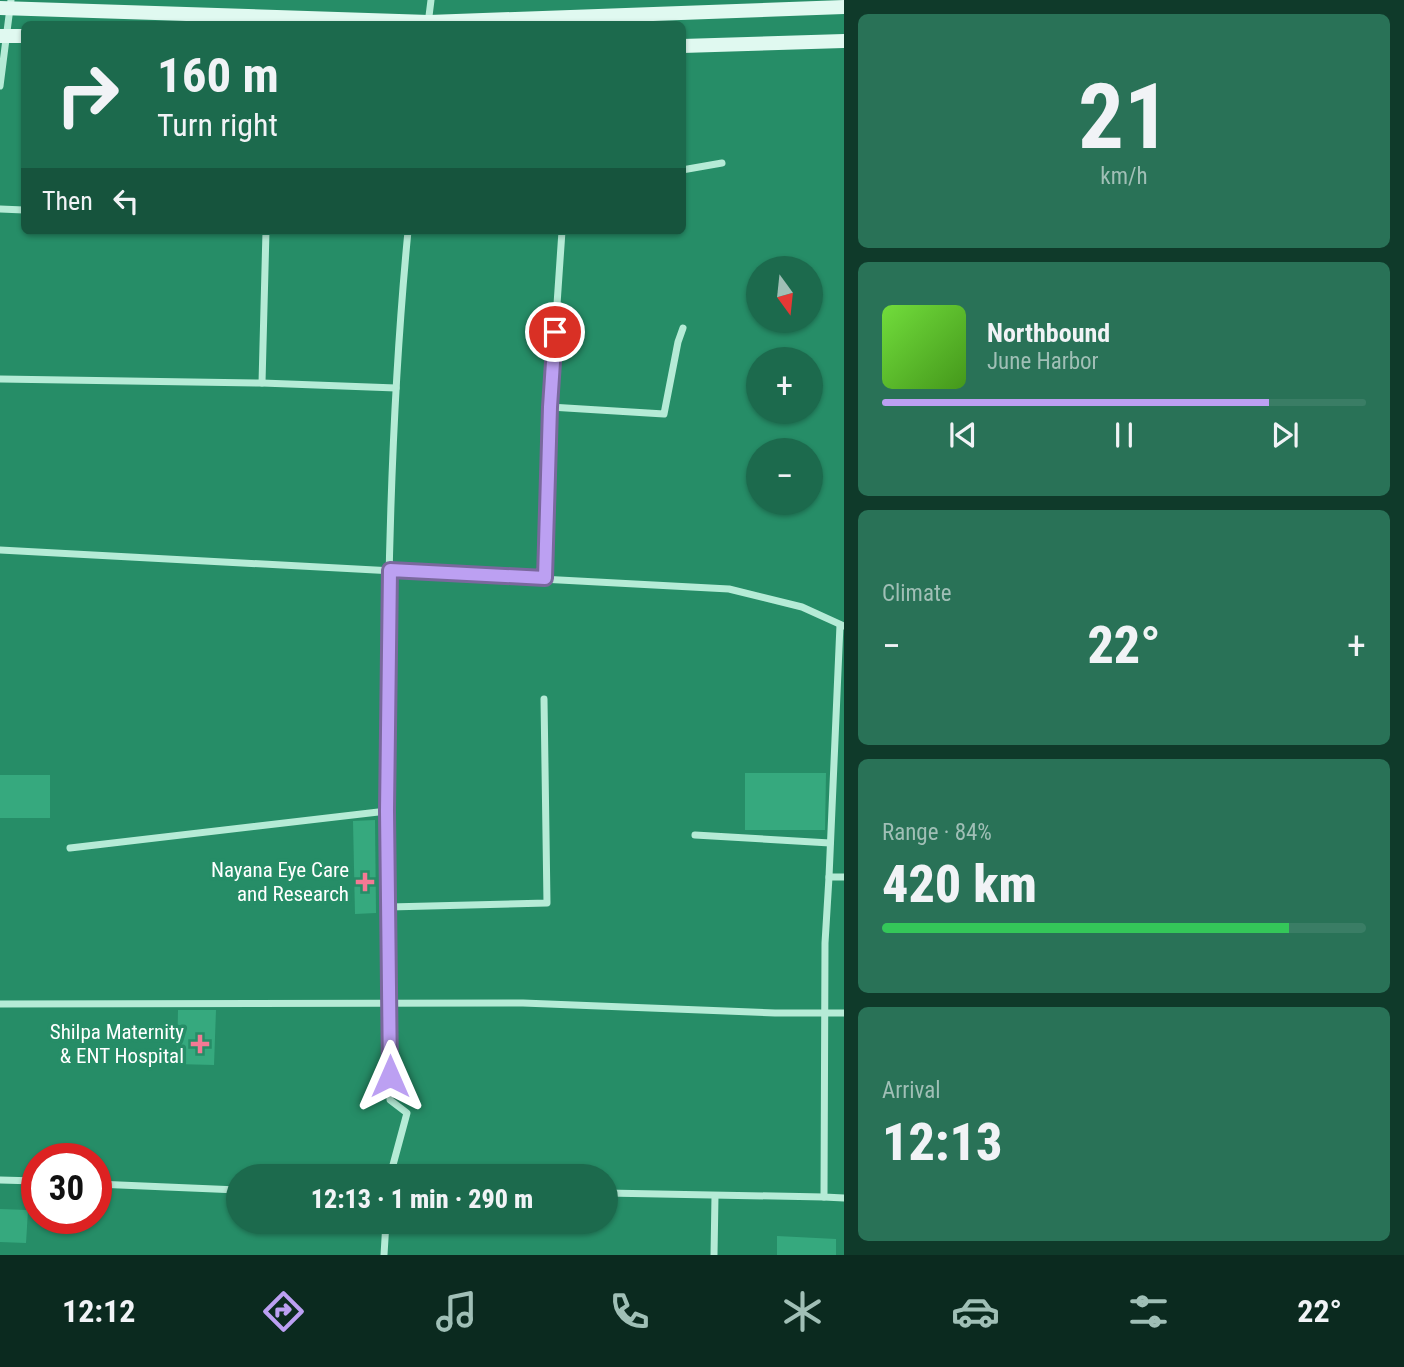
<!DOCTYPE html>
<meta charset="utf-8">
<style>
body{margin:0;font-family:"Roboto Condensed",sans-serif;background:#297257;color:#f1f3f6;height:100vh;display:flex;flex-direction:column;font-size:26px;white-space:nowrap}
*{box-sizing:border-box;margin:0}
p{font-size:23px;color:#a0bfb6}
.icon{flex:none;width:38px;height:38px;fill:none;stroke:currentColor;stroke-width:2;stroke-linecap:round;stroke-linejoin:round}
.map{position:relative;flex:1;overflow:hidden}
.drawer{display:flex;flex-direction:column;gap:14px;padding:14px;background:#0f3a2a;width:560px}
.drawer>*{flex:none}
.top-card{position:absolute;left:21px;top:21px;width:665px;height:214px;border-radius:10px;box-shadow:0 2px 5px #0004;background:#1c6a4d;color:#f1f3f6;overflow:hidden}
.needle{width:46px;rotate:165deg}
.fabs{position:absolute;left:746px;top:256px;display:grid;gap:14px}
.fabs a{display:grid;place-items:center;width:77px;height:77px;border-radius:50%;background:#1c6a4d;box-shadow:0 2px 5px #0004;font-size:35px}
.speed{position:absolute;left:21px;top:1143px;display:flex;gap:14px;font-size:35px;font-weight:700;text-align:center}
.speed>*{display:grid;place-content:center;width:91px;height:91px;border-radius:50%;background:#1c6a4d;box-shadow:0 2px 5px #0004;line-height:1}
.speed .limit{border:10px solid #d22;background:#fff;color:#111}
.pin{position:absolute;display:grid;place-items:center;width:60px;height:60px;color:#fff;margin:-30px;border:4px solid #fff;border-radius:50%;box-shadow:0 2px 7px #0007}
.me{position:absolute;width:77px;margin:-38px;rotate:0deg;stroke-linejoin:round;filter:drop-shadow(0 0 5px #0008)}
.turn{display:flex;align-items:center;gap:24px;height:147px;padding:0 21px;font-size:32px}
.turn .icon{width:91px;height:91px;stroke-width:2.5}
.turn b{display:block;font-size:49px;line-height:60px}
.then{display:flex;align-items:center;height:66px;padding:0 21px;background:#0003;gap:14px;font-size:26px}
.big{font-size:52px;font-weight:800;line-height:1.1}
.drawer .card{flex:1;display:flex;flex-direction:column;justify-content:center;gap:10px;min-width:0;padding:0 24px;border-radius:10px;background:#297257}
.drawer .dial{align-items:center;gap:0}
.dial b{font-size:91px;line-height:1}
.song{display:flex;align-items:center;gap:21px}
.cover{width:84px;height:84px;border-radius:10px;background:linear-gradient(135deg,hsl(100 70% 55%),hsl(100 70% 35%))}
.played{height:7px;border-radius:4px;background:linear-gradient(90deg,#bca0f2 80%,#3a7d65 80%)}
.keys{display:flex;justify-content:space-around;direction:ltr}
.heat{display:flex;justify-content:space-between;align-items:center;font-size:38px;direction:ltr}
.charge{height:10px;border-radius:5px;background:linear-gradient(90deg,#34c759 84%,#3a7d65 0)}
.trip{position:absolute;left:226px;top:1164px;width:392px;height:70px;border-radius:35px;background:#1c6a4d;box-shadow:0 2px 5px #0004;font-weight:800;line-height:70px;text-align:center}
.dock{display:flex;height:112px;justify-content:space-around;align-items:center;background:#0b2a1f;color:#a0bfb6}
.dock .icon{width:49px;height:49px}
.dock .selected{color:#bca0f2}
.dock b{font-size:32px;color:#f1f3f6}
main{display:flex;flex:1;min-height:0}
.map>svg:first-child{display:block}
.building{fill:#36a97e}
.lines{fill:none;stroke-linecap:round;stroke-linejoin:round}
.street{stroke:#b5ebd6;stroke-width:7}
.secondary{stroke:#e0f9f0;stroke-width:14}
.route-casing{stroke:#7a689d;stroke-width:18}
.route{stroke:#bca0f2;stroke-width:12}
.poi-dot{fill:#f47994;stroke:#268d67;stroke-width:2.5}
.labels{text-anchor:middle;stroke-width:7;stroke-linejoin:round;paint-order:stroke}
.poi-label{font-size:21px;fill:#fff;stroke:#268d67;text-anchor:end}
</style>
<main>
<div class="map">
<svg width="844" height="1255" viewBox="0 0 844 1255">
<rect width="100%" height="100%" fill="#268d67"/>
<!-- building -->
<g class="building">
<path d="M745,773H826L825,830H745Z"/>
<rect x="0" y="775" width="50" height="43"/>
<path d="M375,820L376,913L355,914L353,821Z"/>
<path d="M178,1010H216L214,1065L177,1064Z"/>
<path d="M0,1209L28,1210L26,1243L0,1242Z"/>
<path d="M777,1236L836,1239V1255H777Z"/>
</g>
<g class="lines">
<!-- street -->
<g class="street">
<path d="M428,24L431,0"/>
<path d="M0,86L11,0"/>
<path d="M682,170L722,163"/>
<path d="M0,209L24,210"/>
<path d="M0,379L262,383L396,388"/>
<path d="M262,383L266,231"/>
<path d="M550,407L664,414L678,342L683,328"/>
<path d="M0,550L729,589L802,607L844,626"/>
<path d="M545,578L550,407L562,231"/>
<path d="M840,625L829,877H844"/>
<path d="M695,835L830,843"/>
<path d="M70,848L387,811"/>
<path d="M829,877L825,943L824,1197L844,1198"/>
<path d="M389,907L547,903L544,699"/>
<path d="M0,1004L523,1003L775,1013H844"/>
<path d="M390,1176L407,1113L390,1100C388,811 380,520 408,231"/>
<path d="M0,1180L37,1181"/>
<path d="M96,1184L238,1190"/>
<path d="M606,1193L824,1197"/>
<path d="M384,1255L386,1222"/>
<path d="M714,1255L715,1196"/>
</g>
<!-- secondary -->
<g class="secondary">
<path d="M0,8L429,22L844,7"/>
<path d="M0,36H24"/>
<path d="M682,46L844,41"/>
</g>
</g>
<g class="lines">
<defs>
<path id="route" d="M390,1076L387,811L390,570L545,578L550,407L555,332"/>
</defs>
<!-- route casing -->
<use href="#route" class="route-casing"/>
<!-- route -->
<use href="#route" class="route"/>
</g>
<!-- markers -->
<g class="poi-dot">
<path d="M361.5 871.5h7v7h7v7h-7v7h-7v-7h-7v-7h7z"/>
<path d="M196.5 1033.5h7v7h7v7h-7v7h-7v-7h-7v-7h7z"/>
</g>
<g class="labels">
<!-- poi labels -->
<g class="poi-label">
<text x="349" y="877">Nayana Eye Care<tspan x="349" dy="24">and Research</tspan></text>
<text x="184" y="1039">Shilpa Maternity<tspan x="184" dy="24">&amp; ENT Hospital</tspan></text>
</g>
</g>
</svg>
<div class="fabs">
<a><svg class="needle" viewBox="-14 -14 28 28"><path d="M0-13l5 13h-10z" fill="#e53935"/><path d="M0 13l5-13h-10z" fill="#a0bfb6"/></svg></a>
<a>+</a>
<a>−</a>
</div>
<div class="speed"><div class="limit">30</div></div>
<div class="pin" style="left:555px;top:332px;background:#d93025"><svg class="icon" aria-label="arrive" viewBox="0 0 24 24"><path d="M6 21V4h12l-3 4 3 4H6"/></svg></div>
<svg class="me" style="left:390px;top:1076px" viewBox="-20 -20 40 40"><path d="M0-17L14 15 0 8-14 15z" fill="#bca0f2" stroke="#fff" stroke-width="4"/></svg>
<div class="trip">12:13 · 1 min · 290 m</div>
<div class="top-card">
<div class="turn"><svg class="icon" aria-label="right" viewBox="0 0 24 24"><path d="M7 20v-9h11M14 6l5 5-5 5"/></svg><div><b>160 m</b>Turn right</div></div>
<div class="then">Then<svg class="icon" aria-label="left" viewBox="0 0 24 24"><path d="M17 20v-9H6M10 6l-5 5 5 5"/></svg></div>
</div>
</div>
<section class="drawer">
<div class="card dial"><b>21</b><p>km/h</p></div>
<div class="card">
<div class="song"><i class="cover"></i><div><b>Northbound</b><p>June Harbor</p></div></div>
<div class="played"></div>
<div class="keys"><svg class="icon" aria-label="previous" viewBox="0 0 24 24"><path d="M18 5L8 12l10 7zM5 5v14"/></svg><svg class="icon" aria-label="pause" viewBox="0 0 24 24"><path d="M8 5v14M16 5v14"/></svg><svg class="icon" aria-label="next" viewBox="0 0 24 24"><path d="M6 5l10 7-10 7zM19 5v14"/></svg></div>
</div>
<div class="card"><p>Climate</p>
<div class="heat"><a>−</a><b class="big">22°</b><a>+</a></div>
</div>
<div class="card"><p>Range · 84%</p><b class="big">420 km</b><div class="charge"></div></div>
<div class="card"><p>Arrival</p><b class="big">12:13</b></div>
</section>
</main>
<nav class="dock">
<b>12:12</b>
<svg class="icon selected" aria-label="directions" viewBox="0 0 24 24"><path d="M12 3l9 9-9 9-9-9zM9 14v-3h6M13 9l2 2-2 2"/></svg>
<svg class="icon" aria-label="music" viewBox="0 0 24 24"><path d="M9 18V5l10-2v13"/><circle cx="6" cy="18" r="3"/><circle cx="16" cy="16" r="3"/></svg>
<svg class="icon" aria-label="phone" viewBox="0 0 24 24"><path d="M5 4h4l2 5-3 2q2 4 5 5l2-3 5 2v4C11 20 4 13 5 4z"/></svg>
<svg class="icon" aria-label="climate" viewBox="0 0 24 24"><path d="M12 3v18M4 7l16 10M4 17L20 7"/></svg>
<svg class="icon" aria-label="car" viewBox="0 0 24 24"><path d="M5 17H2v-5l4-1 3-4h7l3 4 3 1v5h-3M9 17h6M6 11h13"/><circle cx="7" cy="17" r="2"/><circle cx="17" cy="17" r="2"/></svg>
<svg class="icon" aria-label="filters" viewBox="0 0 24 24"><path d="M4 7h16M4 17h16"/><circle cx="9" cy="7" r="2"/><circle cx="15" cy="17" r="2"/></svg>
<b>22°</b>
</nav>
